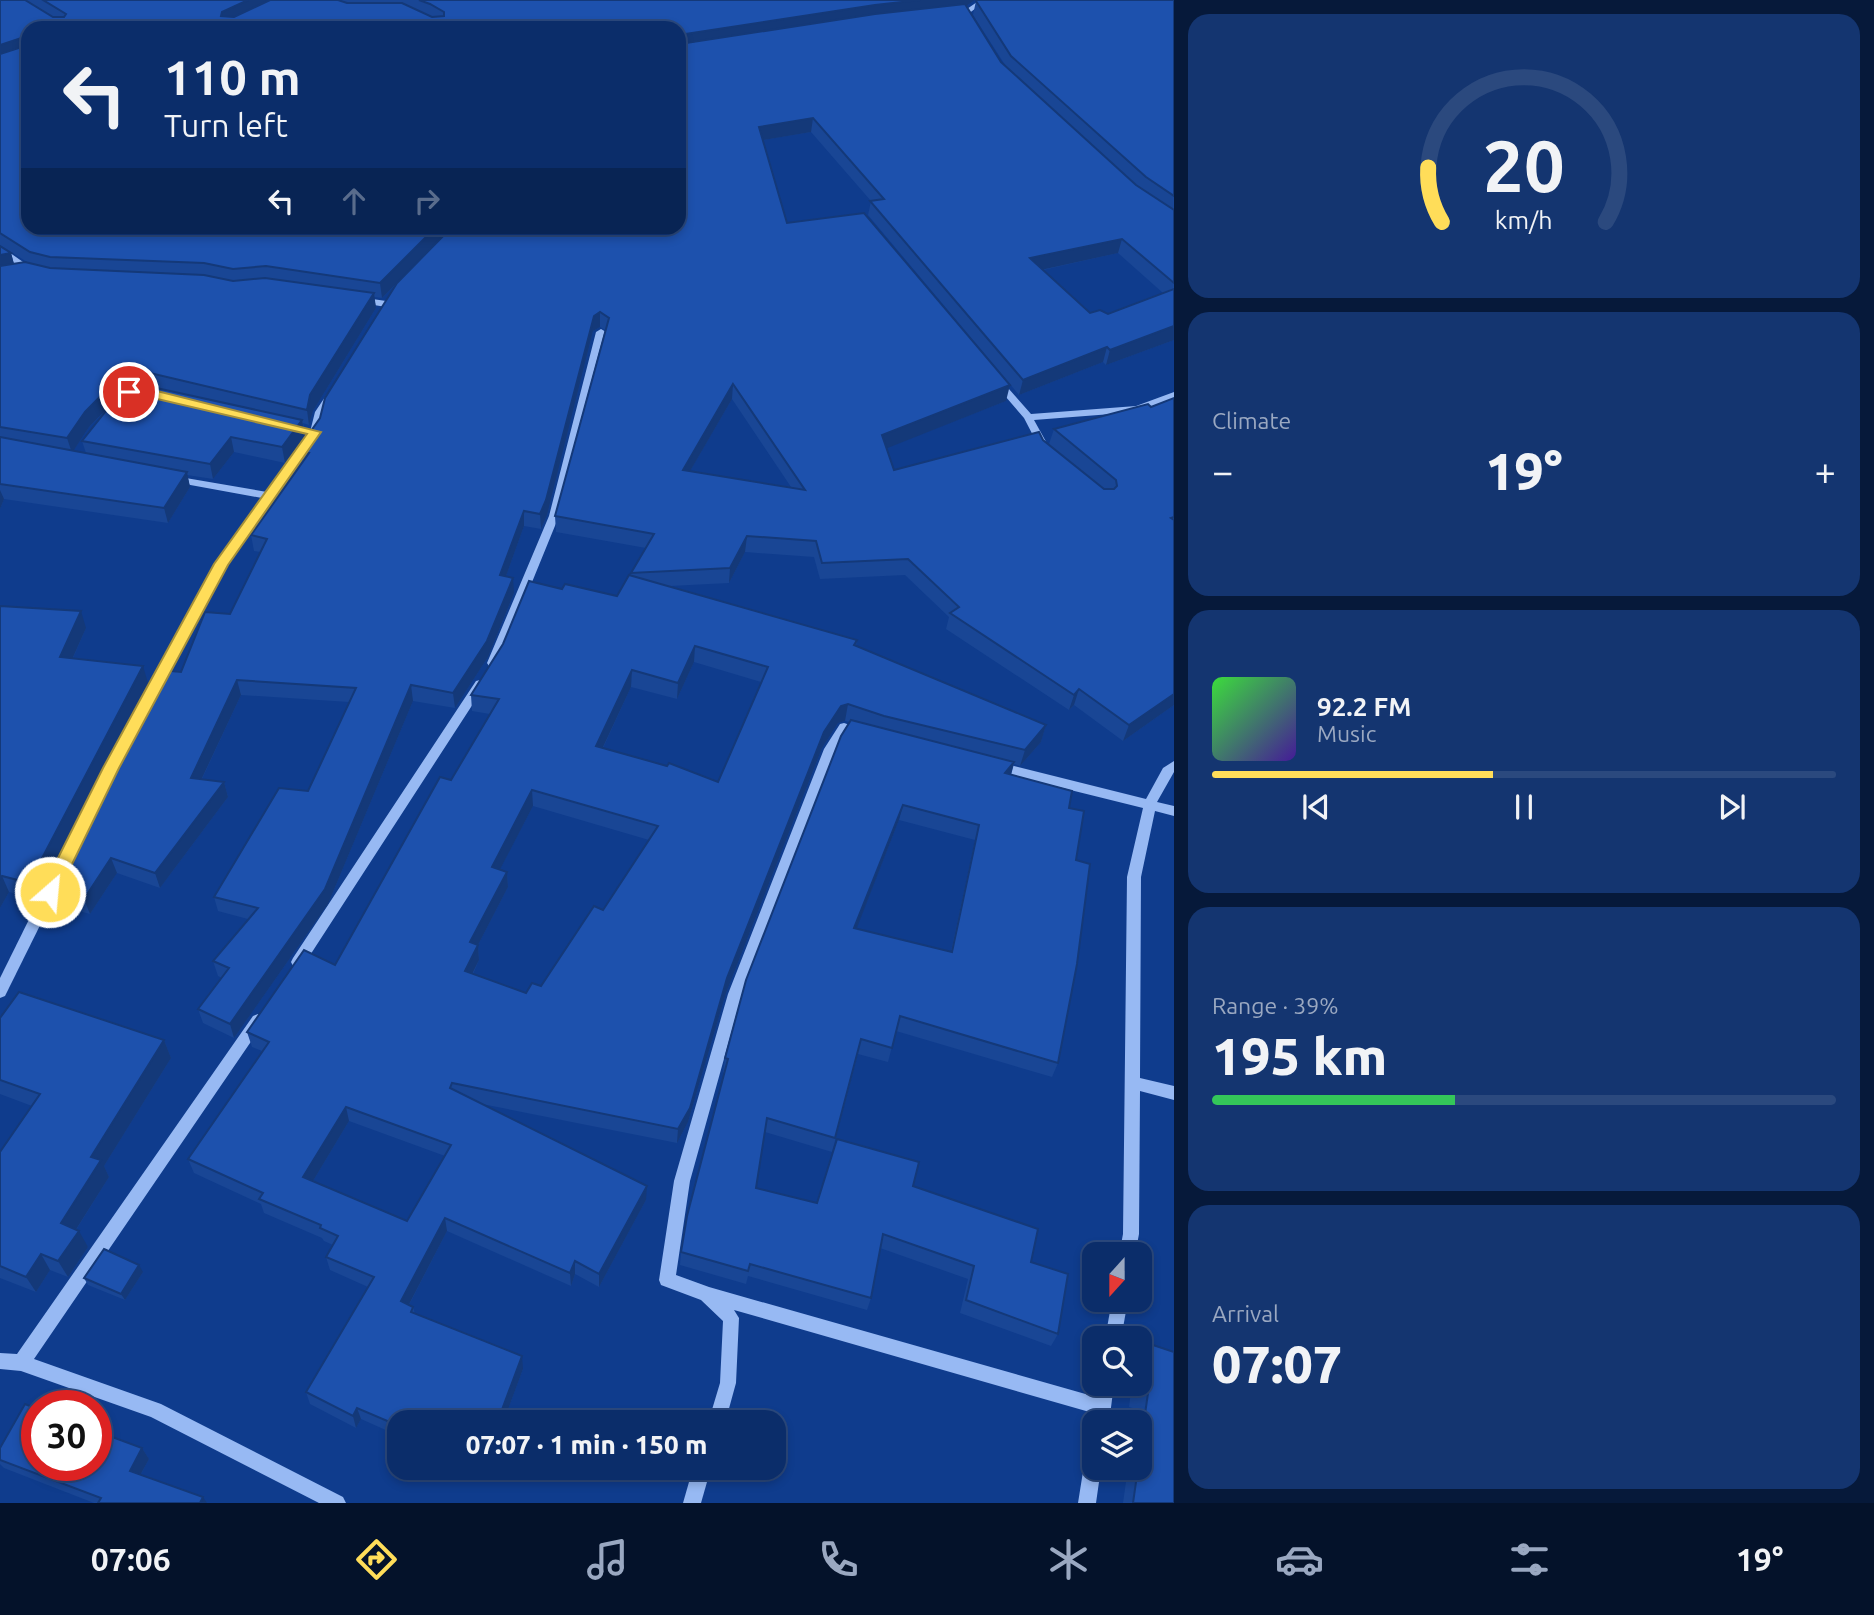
<!DOCTYPE html>
<meta charset="utf-8">
<style>
body{margin:0;font-family:Ubuntu,sans-serif;background:#143570;color:#f1f3f6;height:100vh;display:flex;flex-direction:column;font-size:26px;white-space:nowrap}
*{box-sizing:border-box;margin:0}
p{font-size:23px;color:#9aa8c1}
.icon{flex:none;width:38px;height:38px;fill:none;stroke:currentColor;stroke-width:2;stroke-linecap:round;stroke-linejoin:round}
.map{position:relative;flex:1;overflow:hidden}
.drawer{display:flex;flex-direction:column;gap:14px;padding:14px;background:#06193a;width:700px}
.drawer>*{flex:none}
.top-card{position:absolute;left:21px;top:21px;width:665px;height:214px;border-radius:21px;box-shadow:0 4px 10px #0003,0 0 0 2px #2b497e;background:#0b2d6a;color:#f1f3f6;overflow:hidden}
.needle{width:46px;rotate:201deg}
.controls{position:absolute;left:1082px;top:1242px;display:grid;gap:14px}
.controls a{display:grid;place-items:center;width:70px;height:70px;border-radius:14px;background:#0b2d6a;box-shadow:0 4px 10px #0003,0 0 0 2px #2b497e;font-size:35px}
.speed{position:absolute;left:21px;top:1390px;display:flex;gap:14px;font-size:35px;font-weight:700;text-align:center}
.speed>*{display:grid;place-content:center;width:91px;height:91px;border-radius:50%;background:#0b2d6a;box-shadow:0 4px 10px #0003,0 0 0 2px #2b497e;line-height:1}
.speed .limit{border:10px solid #d22;background:#fff;color:#111}
.pin{position:absolute;display:grid;place-items:center;width:60px;height:60px;color:#fff;margin:-30px;border:4px solid #fff;border-radius:50%;box-shadow:0 2px 7px #0007}
.me{position:absolute;width:77px;margin:-38px;rotate:27deg;stroke-linejoin:round;filter:drop-shadow(0 0 5px #0008)}
.turn{display:flex;align-items:center;gap:24px;height:147px;padding:0 28px;font-size:32px}
.turn .icon{width:91px;height:91px;stroke-width:2.5}
.turn b{display:block;font-size:49px;line-height:60px}
.lanes{display:flex;align-items:center;height:66px;padding:0 28px;background:#0003;justify-content:center;gap:35px;direction:ltr}
.lanes .off{opacity:.35}
.big{font-size:52px;font-weight:800;line-height:1.1}
.drawer .card{flex:1;display:flex;flex-direction:column;justify-content:center;gap:10px;min-width:0;padding:0 24px;border-radius:21px;background:#143570}
.drawer .dial{align-items:center;gap:0}
.dial svg{height:182px;overflow:visible;fill:none;stroke:#2b497e;stroke-width:7;stroke-linecap:round;text-anchor:middle}
.dial text{fill:#f1f3f6;stroke:none}
.song{display:flex;align-items:center;gap:21px}
.cover{width:84px;height:84px;border-radius:10px;background:linear-gradient(135deg,hsl(120 70% 55%),hsl(260 70% 35%))}
.played{height:7px;border-radius:4px;background:linear-gradient(90deg,#ffdd59 45%,#2b497e 45%)}
.keys{display:flex;justify-content:space-around;direction:ltr}
.heat{display:flex;justify-content:space-between;align-items:center;font-size:38px;direction:ltr}
.charge{height:10px;border-radius:5px;background:linear-gradient(90deg,#34c759 39%,#2b497e 0)}
.trip{position:absolute;left:387px;top:1410px;width:399px;height:70px;border-radius:21px;background:#0b2d6a;box-shadow:0 4px 10px #0003,0 0 0 2px #2b497e;font-weight:800;line-height:70px;text-align:center}
.tabs{display:flex;height:112px;justify-content:space-around;align-items:center;background:#04122a;color:#9aa8c1}
.tabs .icon{width:49px;height:49px}
.tabs .current{color:#ffdd59}
.tabs b{font-size:32px;color:#f1f3f6}
main{display:flex;flex:1;min-height:0}
.map>svg:first-child{display:block}
.lines{fill:none;stroke-linecap:round;stroke-linejoin:round}
.minor{fill:#97b9f3;fill-rule:evenodd}
.wall{fill:#194695;fill-rule:evenodd}
.shaded-wall{fill:#143979}
.building{fill:#1d51ad;stroke:#143979;stroke-width:2;fill-rule:evenodd}
.route{fill:#ffdd59;stroke:#a6903a;stroke-width:2}
</style>
<main>
<div class="map">
<svg width="1174" height="1503" viewBox="0 0 1174 1503">
<rect width="100%" height="100%" fill="#0f3c8d"/>
<g class="lines">
<!-- minor -->
<g class="minor">
<path d="M980,0H987L968,14L954,17L950,15L964,11Z"/>
<path d="M0,247L3,248L36,271L29,273L0,254Z"/>
<path d="M359,297L386,301L391,304L386,307L356,302L354,300Z"/>
<path d="M601,329L606,332L559,516L499,663L497,666H489L487,663L549,516L596,332Z"/>
<path d="M998,379L1001,380L1031,414L1136,406L1174,392V398L1137,412L1034,420L1049,447L1044,450L1039,447L1024,418L993,382Z"/>
<path d="M330,393L335,396L325,412L320,432L275,498L226,564L161,685H153L151,682L216,563L262,498L174,482L169,479L174,476L267,492L310,432L315,412L327,394Z"/>
<path d="M480,680L486,684L484,687L303,966L298,968L293,966L291,962L293,958L476,681Z"/>
<path d="M844,723L865,730L867,733L861,737L847,733L836,750L742,994L690,1181L676,1275L709,1287L1096,1397L1098,1384H1114L1109,1423H1094V1428L1091,1423L1093,1413L734,1310L739,1318L736,1383L725,1423H708L720,1383L723,1321L701,1300L661,1285L659,1280L674,1181L728,994L824,749L840,724Z"/>
<path d="M1174,761V772L1157,802L1174,806V816L1155,811L1141,877L1140,1078L1174,1086V1100L1140,1091L1139,1234L1135,1255H1119L1123,1234L1127,877L1143,808L998,772L994,770L992,767L994,764L998,762L1146,799L1163,768Z"/>
<path d="M56,874L61,875L63,879L5,996L0,998V978L51,875Z"/>
<path d="M258,1014L263,1016L265,1020L263,1024L34,1359L161,1404L343,1497L346,1503H319L151,1417L21,1371L0,1369V1353L17,1354L253,1016Z"/>
<path d="M1112,1300H1128L1121,1339H1105Z"/>
<path d="M1094,1450V1468H1101L1096,1503H1078L1085,1459L1088,1453Z"/>
<path d="M693,1468H711L701,1503H683Z"/>
</g>
</g>
<!-- wall -->
<g class="wall">
<path d="M0,0H975L966,6L1001,62L1007,68L973,15L976,1L1174,0V340L1106,365L1103,362L1019,395L868,215L871,201L811,132L763,140L787,223L1006,401L886,448L894,470L1043,440L1049,444L1054,429L1151,407L1174,398V705L1123,741L1074,705L1069,710L946,629L949,617L905,575L820,579L814,557L745,552L729,583L670,586L857,640L856,646L1046,725L1041,742L1020,766L1014,764L1011,775L1069,808L1076,860L1058,1063L1052,1077L896,1031L888,1062L858,1054L832,1152L765,1132L756,1188L817,1203L913,1186L1031,1262L1058,1334L1051,1346L960,1313L968,1279L880,1248L871,1298L867,1310L748,1276L746,1284L680,1265L681,1252L724,1073L723,1072L725,1058L850,722L845,721L838,723L822,748L726,993L688,1122L677,1143L482,1104L646,1200L599,1287L575,1274L571,1286L447,1231L409,1305L413,1307L415,1314L523,1369L503,1423H399V1436L361,1419L356,1428L310,1404L306,1392L368,1287L330,1270L326,1257L333,1245L324,1241L322,1238L264,1213L261,1204L194,1173L188,1159L262,1051L252,1047L247,1032L335,965L451,780L490,714L472,711L471,695L562,589L617,596L631,575V573L646,548L556,532L555,516L605,330L600,327L593,331L547,515L541,529L524,526L506,576L514,593L488,657L455,708L413,701L328,904L234,1038L203,1023L198,1009L222,978L218,976L213,961L248,919L218,911L214,897L308,791L349,702L241,695L202,779L224,782L228,797L160,888L117,873L90,914L53,904L47,889L181,672L230,614L261,552L254,551L251,535L300,465L297,451L320,418L396,284L382,298L374,297L376,308L313,411L309,425L303,423L305,436L285,463L234,452L213,479L187,475L190,487L168,523L4,499L0,509V246L11,253L14,264L27,262L0,245ZM679,28V228H28ZM1118,253L1163,293L1108,314L1090,313L1043,270ZM732,399L791,487L690,471ZM110,406L82,441L86,453L73,451L89,427ZM694,662L761,682L718,782L603,748L631,687L677,699ZM533,806L649,840L603,910L541,986L526,993L473,974L479,960L478,945L508,887L507,872L500,869ZM899,820L975,840L951,951L856,929ZM349,1121L445,1156L407,1221L313,1181Z"/>
<path d="M0,606L86,628L73,658L148,683L36,899L9,892L0,908Z"/>
<path d="M0,1018L164,1040L171,1058L104,1166L109,1177L76,1230L88,1247L68,1277L50,1270L36,1292L0,1278V1152L32,1106L0,1094Z"/>
<path d="M143,1272L125,1300L88,1285L84,1278Z"/>
<path d="M1147,1343L1174,1503H1123L1128,1468H1139V1423H1134L1136,1409L1129,1407L1132,1384H1139V1354Z"/>
<path d="M0,1448H142L149,1459L141,1474L207,1503H94L4,1468L0,1464Z"/>
<path d="M473,1468H486L484,1473Z"/>
</g>
<!-- shaded-wall -->
<g class="shaded-wall">
<path d="M248,0H279L223,28L221,16L222,12Z"/>
<path d="M920,0H975L963,8L679,48V35L875,5Z"/>
<path d="M24,37L27,51L0,60V45Z"/>
<path d="M813,118L811,132L758,141L759,127Z"/>
<path d="M435,228H451L382,298L380,283Z"/>
<path d="M1122,239L1118,253L1027,273L1030,258Z"/>
<path d="M11,253L15,268L0,271V255Z"/>
<path d="M374,293L376,308L313,411L309,425L307,410L310,395Z"/>
<path d="M600,312V327L593,331L547,515L541,529L540,514L594,316Z"/>
<path d="M1174,326V340L1106,365L1110,350Z"/>
<path d="M1107,347L1103,362L1019,395L1023,380Z"/>
<path d="M125,371L129,386L89,427L72,453L67,438L85,412Z"/>
<path d="M733,384L732,399L682,485L683,470Z"/>
<path d="M1010,385L1006,401L880,451L882,435Z"/>
<path d="M302,420L305,436L285,463L282,447Z"/>
<path d="M231,437L234,452L213,479L210,464Z"/>
<path d="M187,472L190,487L168,523L164,508Z"/>
<path d="M0,490L4,499L0,509Z"/>
<path d="M524,511V526L501,590L500,575Z"/>
<path d="M747,536L745,552L729,583L730,568Z"/>
<path d="M513,578L514,593L488,657L455,708L453,693Z"/>
<path d="M81,611L86,628L66,673L60,657Z"/>
<path d="M695,646L694,662L677,699L678,683Z"/>
<path d="M143,666L148,683L36,899L29,883Z"/>
<path d="M632,670L631,687L596,762V746Z"/>
<path d="M237,680L241,695L195,793L191,778Z"/>
<path d="M411,685L413,701L328,904L234,1038L230,1024Z"/>
<path d="M1079,689L1074,705L1069,710L1074,695Z"/>
<path d="M1174,694V705L1123,741L1129,725Z"/>
<path d="M848,704L845,721L838,723L822,748L726,993L688,1122L677,1143L678,1129L727,978L824,732L841,706Z"/>
<path d="M1046,725L1041,742L1020,766L1025,750Z"/>
<path d="M1014,762L1010,778L1005,773Z"/>
<path d="M224,782L228,797L160,888L155,873Z"/>
<path d="M532,790L533,806L493,883L492,867Z"/>
<path d="M903,805L899,820L851,943L854,928Z"/>
<path d="M111,858L117,873L90,914L84,899Z"/>
<path d="M507,872L508,887L478,945L479,960L466,986L465,971L470,942Z"/>
<path d="M2,876L9,892L0,908V879Z"/>
<path d="M164,1040L171,1058L104,1166L109,1177L70,1239L61,1223L91,1157Z"/>
<path d="M346,1107L349,1121L307,1191L303,1177Z"/>
<path d="M647,1186L646,1200L599,1287V1274Z"/>
<path d="M445,1218L447,1231L404,1314L401,1301Z"/>
<path d="M79,1231L88,1247L68,1277L58,1261Z"/>
<path d="M41,1254L50,1270L36,1292L26,1277Z"/>
<path d="M575,1261V1274L571,1286L570,1273Z"/>
<path d="M139,1265L143,1272L125,1300L121,1294Z"/>
<path d="M522,1356L523,1369L503,1423H497Z"/>
<path d="M357,1408L361,1419L356,1428L353,1416Z"/>
<path d="M142,1448L149,1459L137,1481L130,1471Z"/>
<path d="M203,1497L207,1503H200Z"/>
</g>
<!-- building -->
<g class="building">
<path d="M0,0H25L53,17H64L66,14L43,0H248L222,12L221,16L234,17L270,0H338L347,3H402L432,17L444,16V12L430,4L419,0H920L875,5L679,35V28H28V228H435L380,283L266,266L233,269L204,263L50,257L30,252L0,233V54L25,46L27,39L24,37L0,45Z"/>
<path d="M977,0H1174V196L1146,177L1011,56L976,1Z"/>
<path d="M965,4L1001,62L1136,185L1174,210V283L1122,239L1030,258L1090,313L1100,310L1108,314L1174,289V326L1110,350L1107,347L1023,380L870,201L884,199L813,118L759,127L787,223L864,213L1010,385L882,435L894,470L1039,432L1043,440L1104,489H1114L1117,486L1116,480L1054,429L1148,404L1151,407L1174,398V517L1171,518L1174,520V694L1129,725L1079,689L1074,695L950,613L959,607L908,559L822,563L816,541L747,536L730,568L631,573L654,534L555,516L609,318L600,312L594,316L546,500L540,514L524,511L500,575L513,578L487,641L453,693L411,685L325,889L230,1024L198,1009L229,968L213,961L258,908L214,897L279,788L308,791L356,688L237,680L191,778L224,782L155,873L111,858L84,899L47,889L160,670L181,672L205,612L230,614L267,539L251,535L309,453L297,451L320,418L325,398L397,283L451,228H679V43L680,44L875,14ZM733,384L805,490L683,470Z"/>
<path d="M0,246L11,253L0,255Z"/>
<path d="M25,262L50,268L204,275L233,281L265,278L374,293L310,395L307,410L150,373L125,371L85,412L67,438L0,427V266Z"/>
<path d="M129,382L302,420L282,447L231,437L210,464L82,441Z"/>
<path d="M0,437L187,472L164,508L0,484Z"/>
<path d="M629,575L857,640L854,645L1046,725L1025,750L884,716L848,704L841,706L824,732L727,978L690,1108L678,1129L452,1083L450,1088L647,1186L599,1274L575,1261L570,1273L445,1218L401,1301L413,1307L411,1312L522,1356L497,1423H399V1426L357,1408L353,1416L306,1392L374,1277L326,1257L338,1236L320,1228L321,1225L259,1199L263,1193L188,1159L269,1042L247,1032L304,950L335,965L440,777L451,780L499,699L471,695L503,644L529,581L562,589L565,584L617,596ZM695,646L768,667L718,782L669,763L667,766L596,746L632,670L678,683ZM532,790L658,826L603,910L594,906L541,986L532,983L526,993L465,971L478,945L470,942L507,872L492,867ZM346,1107L451,1145L407,1221L303,1177Z"/>
<path d="M0,606L81,611L60,657L143,666L29,883L2,876L0,879Z"/>
<path d="M851,720L1014,762L1005,773L1072,791L1069,808L1084,811L1076,860L1090,864L1077,964L1058,1063L900,1016L892,1048L861,1039L835,1138L767,1118L756,1188L817,1203L837,1139L919,1162L913,1186L1038,1229L1031,1262L1068,1274L1058,1334L966,1300L974,1266L883,1234L871,1298L750,1264L748,1271L681,1252L687,1216L728,1059L725,1058L746,980L841,736ZM903,805L979,825L952,952L854,928Z"/>
<path d="M19,992L164,1040L91,1157L101,1160L61,1223L79,1231L58,1261L41,1254L26,1277L0,1266V1152L40,1094L0,1080V1018Z"/>
<path d="M104,1249L139,1265L121,1294L84,1278Z"/>
<path d="M1147,1343L1174,1352V1503H1133L1138,1468H1139V1456L1148,1393L1141,1390Z"/>
<path d="M25,1404L37,1409V1465H96V1431L142,1448L130,1471L203,1497L200,1503H98L101,1498L0,1460V1448Z"/>
</g>
<!-- route -->
<path class="route" d="M129,388L153,390L321,432L228,565L119,768L56,897L50,899L41,892L103,768L214,564L307,434L153,398L124,394V389Z"/>
</svg>
<div class="controls">
<a><svg class="needle" viewBox="-14 -14 28 28"><path d="M0-13l5 13h-10z" fill="#e53935"/><path d="M0 13l5-13h-10z" fill="#9aa8c1"/></svg></a>
<a><svg class="icon" aria-label="search" viewBox="0 0 24 24"><circle cx="10" cy="10" r="6"/><path d="M15 15l6 6"/></svg></a>
<a><svg class="icon" aria-label="layers" viewBox="0 0 24 24"><path d="M12 4l9 5-9 5-9-5zM3 14l9 5 9-5"/></svg></a>
</div>
<div class="speed"><div class="limit">30</div></div>
<div class="pin" style="left:129px;top:392px;background:#d93025"><svg class="icon" aria-label="arrive" viewBox="0 0 24 24"><path d="M6 21V4h12l-3 4 3 4H6"/></svg></div>
<svg class="me" style="left:50px;top:892px" viewBox="-20 -20 40 40"><circle r="17" fill="#ffdd59" stroke="#fff" stroke-width="3"/><path d="M0-11L8 9 0 5-8 9z" fill="#fff"/></svg>
<div class="trip">07:07 · 1 min · 150 m</div>
<div class="top-card">
<div class="turn"><svg class="icon" aria-label="left" viewBox="0 0 24 24"><path d="M17 20v-9H6M10 6l-5 5 5 5"/></svg><div><b>110 m</b>Turn left</div></div>
<div class="lanes"><svg class="icon" aria-label="left" viewBox="0 0 24 24"><path d="M17 20v-9H6M10 6l-5 5 5 5"/></svg><svg class="icon off" aria-label="ahead" viewBox="0 0 24 24"><path d="M12 20V5M6 11l6-6 6 6"/></svg><svg class="icon off" aria-label="right" viewBox="0 0 24 24"><path d="M7 20v-9h11M14 6l5 5-5 5"/></svg></div>
</div>
</div>
<section class="drawer">
<div class="card dial"><svg viewBox="0 0 100 80">
<path d="M14 69A42 42 0 1 1 86 69"/>
<path d="M14 69A42 42 0 0 1 8 45" stroke="#ffdd59"/>
<text x="50" y="56" font-size="32" font-weight="700">20</text>
<text x="50" y="72" font-size="11">km/h</text>
</svg></div>
<div class="card"><p>Climate</p>
<div class="heat"><a>−</a><b class="big">19°</b><a>+</a></div>
</div>
<div class="card">
<div class="song"><i class="cover"></i><div><b>92.2 FM</b><p>Music</p></div></div>
<div class="played"></div>
<div class="keys"><svg class="icon" aria-label="previous" viewBox="0 0 24 24"><path d="M18 5L8 12l10 7zM5 5v14"/></svg><svg class="icon" aria-label="pause" viewBox="0 0 24 24"><path d="M8 5v14M16 5v14"/></svg><svg class="icon" aria-label="next" viewBox="0 0 24 24"><path d="M6 5l10 7-10 7zM19 5v14"/></svg></div>
</div>
<div class="card"><p>Range · 39%</p><b class="big">195 km</b><div class="charge"></div></div>
<div class="card"><p>Arrival</p><b class="big">07:07</b></div>
</section>
</main>
<nav class="tabs">
<b>07:06</b>
<svg class="icon current" aria-label="directions" viewBox="0 0 24 24"><path d="M12 3l9 9-9 9-9-9zM9 14v-3h6M13 9l2 2-2 2"/></svg>
<svg class="icon" aria-label="music" viewBox="0 0 24 24"><path d="M9 18V5l10-2v13"/><circle cx="6" cy="18" r="3"/><circle cx="16" cy="16" r="3"/></svg>
<svg class="icon" aria-label="phone" viewBox="0 0 24 24"><path d="M5 4h4l2 5-3 2q2 4 5 5l2-3 5 2v4C11 20 4 13 5 4z"/></svg>
<svg class="icon" aria-label="climate" viewBox="0 0 24 24"><path d="M12 3v18M4 7l16 10M4 17L20 7"/></svg>
<svg class="icon" aria-label="car" viewBox="0 0 24 24"><path d="M5 17H2v-5l4-1 3-4h7l3 4 3 1v5h-3M9 17h6M6 11h13"/><circle cx="7" cy="17" r="2"/><circle cx="17" cy="17" r="2"/></svg>
<svg class="icon" aria-label="filters" viewBox="0 0 24 24"><path d="M4 7h16M4 17h16"/><circle cx="9" cy="7" r="2"/><circle cx="15" cy="17" r="2"/></svg>
<b>19°</b>
</nav>
